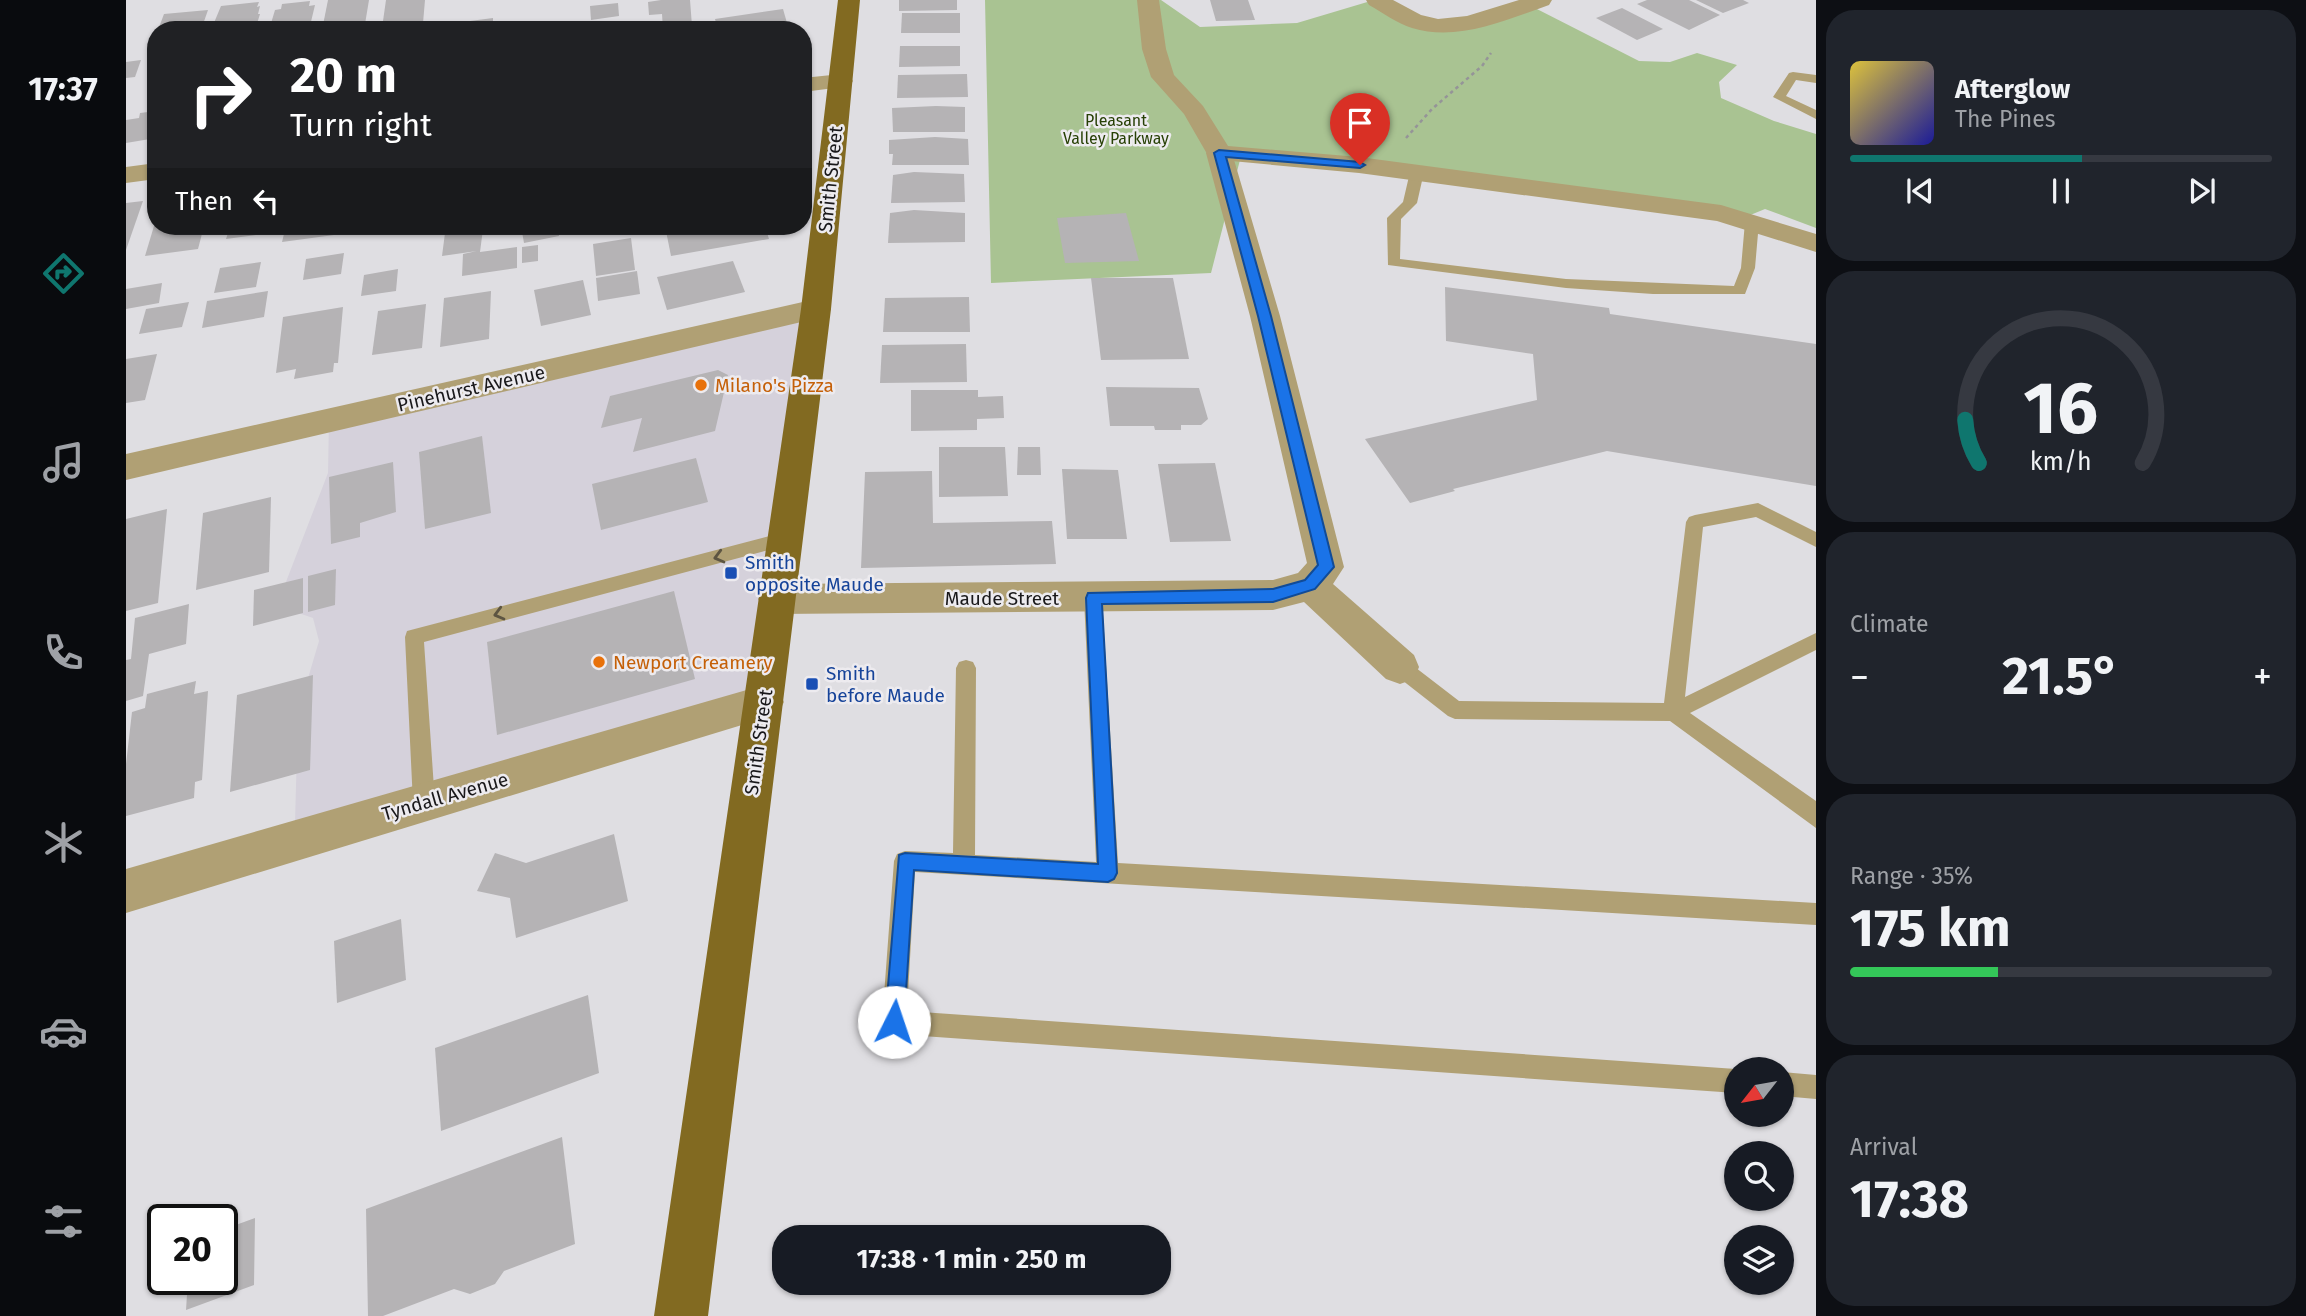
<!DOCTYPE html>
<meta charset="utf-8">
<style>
body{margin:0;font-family:"Fira Sans",sans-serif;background:#20242c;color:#f1f3f6;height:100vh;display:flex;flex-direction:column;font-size:26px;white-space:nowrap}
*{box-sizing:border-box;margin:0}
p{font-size:23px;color:#9ea1a6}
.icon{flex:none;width:38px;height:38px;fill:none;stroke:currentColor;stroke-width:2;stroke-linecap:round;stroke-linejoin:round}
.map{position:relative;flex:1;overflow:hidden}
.panel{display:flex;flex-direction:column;gap:10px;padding:10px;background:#0d0f14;width:490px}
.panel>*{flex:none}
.top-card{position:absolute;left:21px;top:21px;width:665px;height:214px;border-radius:28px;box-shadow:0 2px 5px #0004;background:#202124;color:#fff;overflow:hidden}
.needle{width:46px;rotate:239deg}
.fabs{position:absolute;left:1598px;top:1057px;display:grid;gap:14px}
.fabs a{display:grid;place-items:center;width:70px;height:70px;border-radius:50%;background:#171b24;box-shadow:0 2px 5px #0004;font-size:35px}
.speed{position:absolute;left:21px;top:1204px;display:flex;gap:14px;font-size:35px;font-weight:700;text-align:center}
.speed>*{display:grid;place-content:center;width:91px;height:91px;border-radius:50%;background:#171b24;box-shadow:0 2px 5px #0004;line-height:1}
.speed .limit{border:4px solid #111;border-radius:10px;background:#fff;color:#111}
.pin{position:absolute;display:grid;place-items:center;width:60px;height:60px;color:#fff;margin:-72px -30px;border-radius:50% 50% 50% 0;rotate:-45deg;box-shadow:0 0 7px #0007}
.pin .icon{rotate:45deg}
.me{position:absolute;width:77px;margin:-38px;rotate:4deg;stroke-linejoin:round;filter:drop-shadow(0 0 5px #0008)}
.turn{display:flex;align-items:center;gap:24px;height:147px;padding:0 28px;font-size:32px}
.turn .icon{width:91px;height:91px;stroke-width:2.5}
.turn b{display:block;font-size:49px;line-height:60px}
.then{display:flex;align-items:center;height:66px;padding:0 28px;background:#0003;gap:14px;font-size:26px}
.big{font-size:52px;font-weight:700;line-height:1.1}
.panel .widget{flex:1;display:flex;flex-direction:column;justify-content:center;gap:10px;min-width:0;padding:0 24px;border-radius:28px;background:#20242c}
.panel .dial{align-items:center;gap:0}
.dial svg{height:182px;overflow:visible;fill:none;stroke:#363941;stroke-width:7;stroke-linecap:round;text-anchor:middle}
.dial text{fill:#f1f3f6;stroke:none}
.song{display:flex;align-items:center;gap:21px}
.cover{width:84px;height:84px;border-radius:10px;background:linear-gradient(135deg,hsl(50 70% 55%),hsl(240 70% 35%))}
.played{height:7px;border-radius:4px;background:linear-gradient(90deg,#0f766e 55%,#363941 55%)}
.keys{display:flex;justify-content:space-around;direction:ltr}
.heat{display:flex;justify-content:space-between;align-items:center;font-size:38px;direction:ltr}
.charge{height:10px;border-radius:5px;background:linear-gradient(90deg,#34c759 35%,#363941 0)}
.trip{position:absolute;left:646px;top:1225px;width:399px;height:70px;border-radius:28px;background:#171b24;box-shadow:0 2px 5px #0004;font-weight:700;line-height:70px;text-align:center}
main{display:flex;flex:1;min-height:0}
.dock{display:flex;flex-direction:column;width:126px;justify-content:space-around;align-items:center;background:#090b0e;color:#9ea1a6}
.dock .icon{width:49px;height:49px}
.dock .current{color:#0f766e}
.dock b{font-size:32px;color:#f1f3f6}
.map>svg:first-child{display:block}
.built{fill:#d5d1db}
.green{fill:#a9c392}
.building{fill:#b5b3b5}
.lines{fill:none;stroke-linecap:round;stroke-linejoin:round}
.path{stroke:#959498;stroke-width:2.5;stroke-dasharray:3.5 3.5;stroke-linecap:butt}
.service{fill:#b0a074;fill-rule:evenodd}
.minor{fill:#b0a074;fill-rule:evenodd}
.tertiary{fill:#b0a074;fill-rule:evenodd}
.primary{fill:#826a21;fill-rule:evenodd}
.oneway{stroke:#5d5542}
.route{fill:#1a73e8;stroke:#114b97;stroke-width:2}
.food-dot{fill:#e8710a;stroke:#edebef;stroke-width:2.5}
.transit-dot{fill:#1a4fb4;stroke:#edebef;stroke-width:2.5}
.labels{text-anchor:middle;stroke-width:5;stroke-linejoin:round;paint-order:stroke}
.far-park-label{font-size:16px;fill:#274005;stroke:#edebef}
.street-label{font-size:19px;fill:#19181a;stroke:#edebef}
.food-label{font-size:19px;fill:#c56008;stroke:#edebef;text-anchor:start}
.transit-label{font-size:19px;fill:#164399;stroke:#edebef;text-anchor:start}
</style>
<main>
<nav class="dock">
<b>17:37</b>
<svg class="icon current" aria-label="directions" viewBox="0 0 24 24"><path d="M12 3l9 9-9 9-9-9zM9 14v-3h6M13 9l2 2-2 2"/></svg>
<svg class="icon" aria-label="music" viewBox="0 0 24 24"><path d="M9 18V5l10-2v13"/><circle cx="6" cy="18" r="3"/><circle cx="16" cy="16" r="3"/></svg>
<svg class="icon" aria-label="phone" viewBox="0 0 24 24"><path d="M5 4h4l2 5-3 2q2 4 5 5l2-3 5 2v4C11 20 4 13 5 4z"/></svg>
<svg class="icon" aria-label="climate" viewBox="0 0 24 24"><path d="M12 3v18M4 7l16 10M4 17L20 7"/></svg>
<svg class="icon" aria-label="car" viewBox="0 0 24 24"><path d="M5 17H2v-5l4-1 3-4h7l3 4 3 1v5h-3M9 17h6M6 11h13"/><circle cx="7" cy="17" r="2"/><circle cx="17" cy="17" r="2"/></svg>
<svg class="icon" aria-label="filters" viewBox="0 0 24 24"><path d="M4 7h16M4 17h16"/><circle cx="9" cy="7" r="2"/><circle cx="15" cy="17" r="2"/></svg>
</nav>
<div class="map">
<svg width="1690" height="1316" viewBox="0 0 1690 1316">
<rect width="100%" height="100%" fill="#dfdee2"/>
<!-- built -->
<path class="built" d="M690,306L639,694L169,823L172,712L193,641L187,618L158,608V587L202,473L203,420Z"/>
<!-- green -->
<path class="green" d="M859,0H1035L1074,27L1171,23L1248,0L1311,26L1405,6L1513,61L1544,62L1571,53L1611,65L1593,82L1595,98L1648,121L1690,134V228L1639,209L1617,218L1115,156L1085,273L865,283Z"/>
<!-- building -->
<g class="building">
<path d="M202,0H243L238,30H196Z"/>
<path d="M260,0H299L297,23L256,28Z"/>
<path d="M535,0H564L566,26L537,29L536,14L523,15L522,2Z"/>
<path d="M773,0H831V10L773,11Z"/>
<path d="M1084,0H1122L1129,20L1090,21Z"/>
<path d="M1521,0H1563L1594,15L1563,30L1511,4Z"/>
<path d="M1570,0H1617L1623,3L1597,13Z"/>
<path d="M184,1L183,6L189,5L183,30H143L149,10L155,9L156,4Z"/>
<path d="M133,2L131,7L134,6L132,14H134L129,30H85L95,6Z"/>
<path d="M492,3L493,16L465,20L464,6Z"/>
<path d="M1496,8L1537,29L1511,40L1470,18Z"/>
<path d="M657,9L663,30H592L589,19Z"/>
<path d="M82,10L75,30H32L38,14Z"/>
<path d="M776,13H834V33H775Z"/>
<path d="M367,18V30H320L321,24Z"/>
<path d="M774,46H834V66L773,67Z"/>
<path d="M15,60L9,77L0,78V62Z"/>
<path d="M841,74L842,97L771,98L772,75Z"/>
<path d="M810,106L839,107V132H767L766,108Z"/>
<path d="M30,111V138L0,143V120L13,118L14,113Z"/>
<path d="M809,137L842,139L843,165H766L767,154H763V140Z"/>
<path d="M788,172L838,174L839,202L765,203L767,175Z"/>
<path d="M17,201L0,250V203Z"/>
<path d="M788,210L839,213V242L762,243L764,213Z"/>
<path d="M1000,213L1013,261L939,263L931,218Z"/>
<path d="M28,226H78L72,249L19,256Z"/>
<path d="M89,226H141L131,229L130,235L100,239L102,233L87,235Z"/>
<path d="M160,226H209L208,235L156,242Z"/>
<path d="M395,226H431L433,236L398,243Z"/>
<path d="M539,226H639L643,239L545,256Z"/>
<path d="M357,229L354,252L391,247V268L336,276L337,254L351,251L316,256L319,233Z"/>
<path d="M505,238L509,270L470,276L467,244Z"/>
<path d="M412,245V261L396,263V247Z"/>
<path d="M218,253L215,274L177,280L180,259Z"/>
<path d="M607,261L619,292L541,310L531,277Z"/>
<path d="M135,262L130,287L88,293L94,268Z"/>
<path d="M272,269L270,291L235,296L238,275Z"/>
<path d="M511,271L514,294L472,301L470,278Z"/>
<path d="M965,278H1047L1063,359L975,360Z"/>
<path d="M457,280L465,315L415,326L408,290Z"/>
<path d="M36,283L33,303L0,309V289Z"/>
<path d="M1319,287L1483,308L1484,314L1690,344V486L1481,451L1327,489L1329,491L1284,503L1239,439L1411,400L1407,354L1320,341Z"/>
<path d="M142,291L138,317L76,328L81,301Z"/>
<path d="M365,291L363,339L314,347L318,298Z"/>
<path d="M843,297L844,332H757L759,298Z"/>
<path d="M63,302L56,327L13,334L20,309Z"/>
<path d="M300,304L296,348L246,355L252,311Z"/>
<path d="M217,307L212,363H208L207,372L168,379L170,369L150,373L157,317Z"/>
<path d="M840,344L841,382L754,383L756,345Z"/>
<path d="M31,354L19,400L0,403V359Z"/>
<path d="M592,370L602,375L589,431L507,452L516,418L475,428L484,396Z"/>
<path d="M980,387L1073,388L1082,419L1075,425H1055V430H1029L1028,426H984Z"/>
<path d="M785,390H852V397L877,396L878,418L851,419V430L785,431Z"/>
<path d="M356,436L365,513L299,529L293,452Z"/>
<path d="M813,447H879L882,496L813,497Z"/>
<path d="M892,447H914L915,475H891Z"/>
<path d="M570,458L582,502L475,530L466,484Z"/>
<path d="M267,462L270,512L234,523V537L205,544L203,477Z"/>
<path d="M1089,463L1105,541L1044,542L1032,464Z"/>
<path d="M936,469L992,470L1001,539H941Z"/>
<path d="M806,471L807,523L926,521L930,564L735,568L739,472Z"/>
<path d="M145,497L143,572L70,590L77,513Z"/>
<path d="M41,509L32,603L0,611V519Z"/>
<path d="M210,569L209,605L182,612V576Z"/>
<path d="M177,578V613L127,626L128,590Z"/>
<path d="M548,591L569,679L371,735L361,642Z"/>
<path d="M63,604L60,644L23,654L17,696L0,701V660L5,659L9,618Z"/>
<path d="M187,675L184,770L104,792L111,695Z"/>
<path d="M70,681L68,694L82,691L76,780L69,782L68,798L0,816V764L6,712L19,708L21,694Z"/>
<path d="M488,834L502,901L390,938L384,898L351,891L369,853L400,863Z"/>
<path d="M275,919L280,980L211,1003L208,941Z"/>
<path d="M462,995L473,1073L315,1131L309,1048Z"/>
<path d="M436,1137L449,1244L378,1271L369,1284L344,1294L328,1289L257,1316H242L240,1209Z"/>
<path d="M129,1218L128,1285L60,1310L62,1279H96V1230Z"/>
</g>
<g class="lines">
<!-- path -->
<path class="path" d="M1280,138L1306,109L1356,66L1365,53"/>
<!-- service -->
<g class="service">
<path d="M1667,72L1690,75V83L1670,80L1660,96L1690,110V119L1647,97L1663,73Z"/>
<path d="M1291,168L1298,172L1291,203L1275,219L1274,259L1440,279L1608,286L1615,268L1619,222L1626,218L1633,222L1629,268L1619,294H1527L1440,288L1262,265L1261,218L1277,202L1284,172Z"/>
<path d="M1632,503L1690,532V547L1630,517L1577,527L1559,697L1690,633V650L1564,713L1690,801V828L1544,721L1329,719L1322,716L1267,673L1264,667L1267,661L1274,659L1281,661L1333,701L1538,703L1560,522L1563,517L1569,515Z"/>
<path d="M659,532L665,534L668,539L665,544L298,642L309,803L305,810L298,813L291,810L287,803L279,637L281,631Z"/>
<path d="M967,590L974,593L976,598L992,863L1690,903V925L789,872L781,1011L1610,1069V1093L768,1034L760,1030L756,1022L768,861L771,854L779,851L827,853L830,668L833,662L840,660L847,662L850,668L849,855L970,862L958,598L960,593Z"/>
<path d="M1656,1072L1690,1075V1099L1656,1096Z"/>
</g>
<!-- minor -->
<g class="minor">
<path d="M1240,0H1267L1295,15L1312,19L1341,16L1393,0H1426L1423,5C1380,20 1332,42 1286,28C1271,23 1257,13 1243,5Z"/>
<path d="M715,74L724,76L727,81L724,86L677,92V78Z"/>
<path d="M1093,145L1102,147L1106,153L1154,316L1218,567L1207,584L1288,655L1293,667L1288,679L1274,684L1260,679L1178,602L1147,610L651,614L638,610L632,599L638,588L651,584L1147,580L1172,573L1181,563L1124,316L1080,153L1084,147Z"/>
<path d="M30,163V179L0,183V167Z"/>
<path d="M690,299L701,302L705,309L701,316L0,480V454Z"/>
<path d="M638,685L652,690L658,702L652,714L0,913V869Z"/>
</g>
<!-- tertiary -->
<path class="tertiary" d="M1011,0H1033L1040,49L1048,75L1077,106L1102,146L1233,157L1595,205L1690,234V252L1591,221L1233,173L1084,159L1058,114L1025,77L1016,49Z"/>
<!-- primary -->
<path class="primary" d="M712,0H734L705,309L582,1316H528L675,309Z"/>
</g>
<!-- one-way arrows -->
<defs><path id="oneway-chevron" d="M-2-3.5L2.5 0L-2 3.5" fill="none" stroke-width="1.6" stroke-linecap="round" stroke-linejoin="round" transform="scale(1.75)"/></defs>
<g class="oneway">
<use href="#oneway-chevron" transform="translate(593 557) rotate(165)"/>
<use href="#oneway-chevron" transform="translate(373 614) rotate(165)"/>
</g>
<!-- route -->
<path class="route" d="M1093,150L1234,162L1239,165L1234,168L1100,157L1145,316L1208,567L1189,589L1147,602L976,604L991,873L988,879L982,882L788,870L778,1022L775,1029L768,1032L761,1029L759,1022L773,855L779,853L972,864L960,598L962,593L1147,589L1179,580L1192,565L1132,316L1088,153Z"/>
<!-- markers -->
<g class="food-dot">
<circle cx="575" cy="385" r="7"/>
<circle cx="473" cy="662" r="7"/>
</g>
<g class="transit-dot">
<rect x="598" y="566" width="14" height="14" rx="3.5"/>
<rect x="679" y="677" width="14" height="14" rx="3.5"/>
</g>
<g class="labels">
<!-- far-park labels -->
<g class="far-park-label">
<text x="990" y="126">Pleasant<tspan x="990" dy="18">Valley Parkway</tspan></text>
</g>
<!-- street labels -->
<g class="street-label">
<text transform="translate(704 179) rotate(-84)" y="7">Smith Street</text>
<text transform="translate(345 388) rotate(-13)" y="7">Pinehurst Avenue</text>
<text x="876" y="605">Maude Street</text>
<text transform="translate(632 742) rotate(-82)" y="7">Smith Street</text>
<text transform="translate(319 796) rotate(-16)" y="7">Tyndall Avenue</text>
</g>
<!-- food labels -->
<g class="food-label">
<text x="589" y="392">Milano's Pizza</text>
<text x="487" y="669">Newport Creamery</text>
</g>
<!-- transit labels -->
<g class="transit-label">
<text x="619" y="569">Smith<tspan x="619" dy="22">opposite Maude</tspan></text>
<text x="700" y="680">Smith<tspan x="700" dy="22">before Maude</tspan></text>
</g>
</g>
</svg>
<div class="fabs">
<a><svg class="needle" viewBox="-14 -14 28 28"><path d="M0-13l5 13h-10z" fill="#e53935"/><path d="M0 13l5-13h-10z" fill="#9ea1a6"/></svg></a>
<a><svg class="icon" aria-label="search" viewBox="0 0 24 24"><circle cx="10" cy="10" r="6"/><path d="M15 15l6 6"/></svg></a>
<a><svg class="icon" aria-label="layers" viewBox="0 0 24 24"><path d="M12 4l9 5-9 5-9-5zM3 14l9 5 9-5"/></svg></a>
</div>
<div class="speed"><div class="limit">20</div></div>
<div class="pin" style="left:1234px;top:165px;background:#d93025"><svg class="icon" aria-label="arrive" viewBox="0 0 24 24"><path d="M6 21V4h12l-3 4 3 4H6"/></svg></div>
<svg class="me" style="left:768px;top:1022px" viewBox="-20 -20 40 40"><circle r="19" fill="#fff"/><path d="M0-13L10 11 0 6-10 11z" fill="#1a73e8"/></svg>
<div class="trip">17:38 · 1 min · 250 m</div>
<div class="top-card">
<div class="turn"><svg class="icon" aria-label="right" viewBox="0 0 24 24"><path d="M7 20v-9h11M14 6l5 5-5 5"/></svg><div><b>20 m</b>Turn right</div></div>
<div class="then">Then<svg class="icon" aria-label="left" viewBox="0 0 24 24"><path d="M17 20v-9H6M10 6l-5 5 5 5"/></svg></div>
</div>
</div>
<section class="panel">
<div class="widget">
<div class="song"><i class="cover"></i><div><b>Afterglow</b><p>The Pines</p></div></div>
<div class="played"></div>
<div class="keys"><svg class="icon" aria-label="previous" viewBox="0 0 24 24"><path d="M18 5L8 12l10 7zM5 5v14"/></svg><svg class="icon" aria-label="pause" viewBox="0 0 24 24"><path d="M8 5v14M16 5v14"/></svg><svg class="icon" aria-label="next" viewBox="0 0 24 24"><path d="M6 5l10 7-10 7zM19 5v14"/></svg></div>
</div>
<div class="widget dial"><svg viewBox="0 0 100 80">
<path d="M14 69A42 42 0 1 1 86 69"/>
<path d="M14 69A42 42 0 0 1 8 50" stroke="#0f766e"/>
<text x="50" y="56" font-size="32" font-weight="700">16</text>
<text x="50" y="72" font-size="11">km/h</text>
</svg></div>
<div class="widget"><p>Climate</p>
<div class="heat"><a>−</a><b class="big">21.5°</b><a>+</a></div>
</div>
<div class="widget"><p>Range · 35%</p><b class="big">175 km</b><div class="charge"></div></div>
<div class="widget"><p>Arrival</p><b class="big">17:38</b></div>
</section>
</main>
